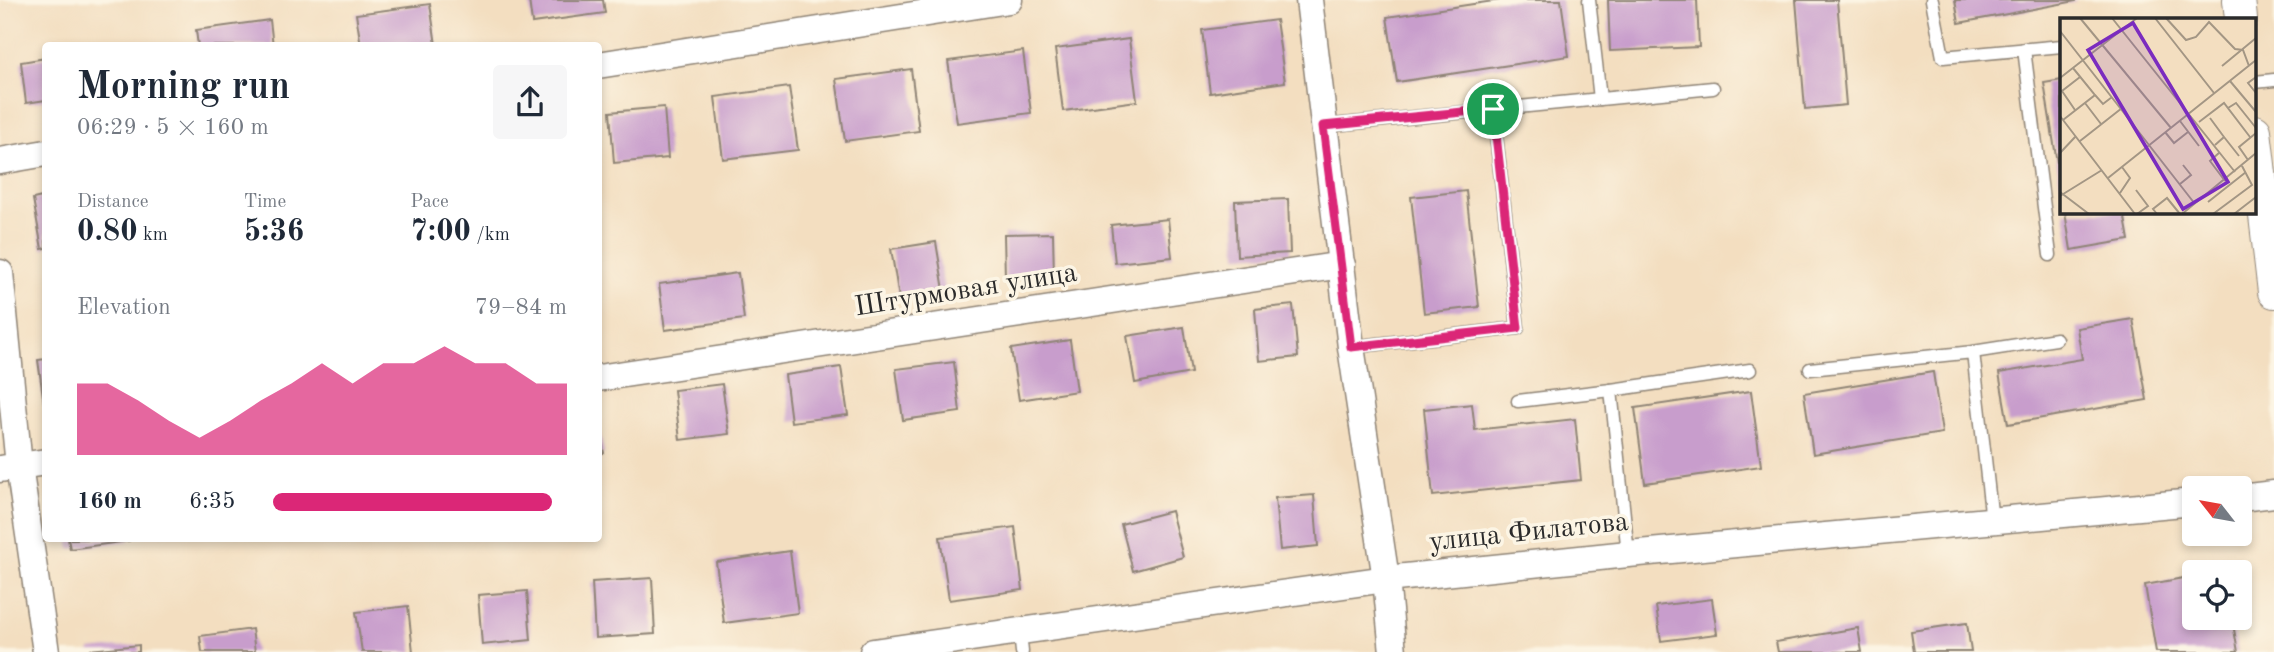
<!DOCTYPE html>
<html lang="en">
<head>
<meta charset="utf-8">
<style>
  :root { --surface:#fff; --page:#f6f6f7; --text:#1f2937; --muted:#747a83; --accent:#db2777 }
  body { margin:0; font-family:"Old Standard TT",serif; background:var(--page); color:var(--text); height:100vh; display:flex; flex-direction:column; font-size:26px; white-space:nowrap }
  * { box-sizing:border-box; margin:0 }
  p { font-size:23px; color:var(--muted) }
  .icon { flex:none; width:38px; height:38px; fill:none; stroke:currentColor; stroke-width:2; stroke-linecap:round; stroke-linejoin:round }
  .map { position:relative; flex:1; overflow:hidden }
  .sheet { position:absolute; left:42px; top:42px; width:560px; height:500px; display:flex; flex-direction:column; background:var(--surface); border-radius:7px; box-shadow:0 4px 10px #0003 }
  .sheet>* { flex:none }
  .needle { width:46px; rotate:301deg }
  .buttons { position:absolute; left:2182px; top:476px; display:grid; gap:14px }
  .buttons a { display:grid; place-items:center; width:70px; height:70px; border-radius:7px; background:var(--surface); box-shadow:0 4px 10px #0003; font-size:35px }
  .pin { position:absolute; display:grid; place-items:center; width:60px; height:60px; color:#fff; margin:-30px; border:4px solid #fff; border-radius:50%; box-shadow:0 2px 7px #0007 }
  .round { display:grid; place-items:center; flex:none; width:74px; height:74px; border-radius:7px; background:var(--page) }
  .head { display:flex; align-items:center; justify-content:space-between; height:119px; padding:0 35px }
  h1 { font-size:38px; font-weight:800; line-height:52px }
  .figures { display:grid; grid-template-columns:repeat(3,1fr); gap:10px; height:119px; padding:7px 35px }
  .figures div { display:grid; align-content:center }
  .figures b { font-size:30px; font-weight:800 }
  .figures small { font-size:19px; font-weight:400 }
  .figures p { font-size:19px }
  .chart { height:196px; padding:14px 35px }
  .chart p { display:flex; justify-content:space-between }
  .chart svg { width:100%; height:126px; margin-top:7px; fill:var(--accent); opacity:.7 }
  ul { padding:0 35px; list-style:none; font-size:23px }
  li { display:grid; grid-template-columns:112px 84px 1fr; align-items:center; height:52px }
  li i { height:18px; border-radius:9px; background:var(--accent) }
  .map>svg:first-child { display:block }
</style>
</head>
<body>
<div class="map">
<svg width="2274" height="652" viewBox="0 0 2274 652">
  <rect width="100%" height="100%" fill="#fcf5e5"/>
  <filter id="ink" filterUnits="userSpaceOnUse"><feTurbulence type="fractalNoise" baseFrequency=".0143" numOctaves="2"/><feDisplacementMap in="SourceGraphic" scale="14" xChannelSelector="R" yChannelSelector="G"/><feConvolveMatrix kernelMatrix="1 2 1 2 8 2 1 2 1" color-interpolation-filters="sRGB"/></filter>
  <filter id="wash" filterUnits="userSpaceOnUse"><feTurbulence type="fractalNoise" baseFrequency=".00686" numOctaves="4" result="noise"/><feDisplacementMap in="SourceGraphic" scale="28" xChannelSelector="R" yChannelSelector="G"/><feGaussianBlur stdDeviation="1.57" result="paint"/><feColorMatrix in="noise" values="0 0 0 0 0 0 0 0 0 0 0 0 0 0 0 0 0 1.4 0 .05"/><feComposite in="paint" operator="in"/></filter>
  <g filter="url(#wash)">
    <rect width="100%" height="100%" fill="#f3dec0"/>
    <g id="blocks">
      <!-- building -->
      <g fill="#c89dcc">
        <path d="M529,0h74l2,13 -73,10z"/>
        <path d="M1500,0h61l8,56 -172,26 -10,-65z"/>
        <path d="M1608,0h89l2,47 -89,4z"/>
        <path d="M1796,0h41l9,105 -41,4z"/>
        <path d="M1955,0h121v1l-117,22z"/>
        <path d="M430,4l6,41 -75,1 -5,-32z"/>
        <path d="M270,20l3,26h-75l-2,-16z"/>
        <path d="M1276,20l9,62 -75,11 -8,-63z"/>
        <path d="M1129,39l8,62 -74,10 -8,-62z"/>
        <path d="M1023,51l8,62 -74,10 -9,-62z"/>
        <path d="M46,58v42l-20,3 -5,-41z"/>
        <path d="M911,69l8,62 -74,10 -9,-62z"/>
        <path d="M2062,80v107h-1l-17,-104z"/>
        <path d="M789,87l9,63 -75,9 -8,-62z"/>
        <path d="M664,107l4,51 -54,5 -4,-51z"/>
        <path d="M1466,191l13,116 -55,6 -13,-116z"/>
        <path d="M46,196v52l-4,1 -9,-50z"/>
        <path d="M1288,199l2,54 -53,3 -2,-55z"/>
        <path d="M2065,212h59l5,28 -58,10z"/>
        <path d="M1168,219l4,38 -57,6 -4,-38z"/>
        <path d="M1053,233l1,44 -49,1 -1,-44z"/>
        <path d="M936,242l8,48 -45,8 -8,-49z"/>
        <path d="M738,273l6,46 -79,11 -6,-46z"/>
        <path d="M1293,305l5,52 -39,4 -4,-52z"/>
        <path d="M2133,319l14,81 -139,24 -9,-51 83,-14 -5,-31z"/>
        <path d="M1184,327l7,46 -56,10 -8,-47z"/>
        <path d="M1070,340l7,51 -58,9 -8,-51z"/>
        <path d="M46,359v45h-2l-6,-44z"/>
        <path d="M954,362l6,50 -57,8 -7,-51z"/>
        <path d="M841,367l7,48 -57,7 -6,-47z"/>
        <path d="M1933,372l9,61 -129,21 -9,-61z"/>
        <path d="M722,384l7,50 -49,6 -6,-50z"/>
        <path d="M1751,391l10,75 -116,17 -10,-75z"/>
        <path d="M1472,404l3,26 100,-11 6,61 -148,16 -9,-87z"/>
        <path d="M598,425l6,28 -6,1z"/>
        <path d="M1314,495l4,51 -38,4 -5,-52z"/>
        <path d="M1171,511l12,46 -50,14 -12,-47z"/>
        <path d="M1015,527l8,63 -74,10 -9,-63z"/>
        <path d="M68,539h61v2l-59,8z"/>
        <path d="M790,551l8,62 -74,10 -8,-61z"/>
        <path d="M2194,576v42h38l6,34h-82l-11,-67z"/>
        <path d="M652,578l3,56 -60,4 -3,-56z"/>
        <path d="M527,591l4,49 -49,5 -4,-50z"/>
        <path d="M1712,599l5,35 -56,7 -5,-35z"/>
        <path d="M408,606l5,46h-51l-6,-40z"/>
        <path d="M1967,623l4,29h-57l-3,-21z"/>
        <path d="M1858,628l4,24h-84l-2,-10z"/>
        <path d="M252,629l3,23h-53l-2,-16z"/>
        <path d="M139,645v7h-49v-2z"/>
      </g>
    </g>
  </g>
  <g filter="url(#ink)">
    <use href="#blocks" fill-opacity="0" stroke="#8f8476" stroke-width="2"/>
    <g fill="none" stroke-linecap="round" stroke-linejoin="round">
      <defs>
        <g id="service">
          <path d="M1589,0l11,99"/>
          <path d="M1932,0l11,57 119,-11"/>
          <path d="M2024,49l26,206"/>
          <path d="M2255,82l19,-2"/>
          <path d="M1323,126l390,-38"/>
          <path d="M1351,347l167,-19 -25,-219"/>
          <path d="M1973,352l83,-13"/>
          <path d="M1810,369l163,-17 19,169"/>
          <path d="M1611,390l139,-20"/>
          <path d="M1518,401l93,-11 17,164"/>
          <path d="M1020,633l2,19"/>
        </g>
        <g id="minor">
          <path d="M1309,0l42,347 35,232 7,73"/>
          <path d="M598,65l411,-65"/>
          <path d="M0,161l46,-8"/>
          <path d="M0,273l19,193 27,186"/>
          <path d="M598,378l744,-113"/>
          <path d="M0,469l46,-7"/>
          <path d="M2240,498l34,-4"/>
          <path d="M873,652l513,-73 242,-25 566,-52"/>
        </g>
        <g id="tertiary">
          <path d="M2239,0l2,19"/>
          <path d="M2255,131l19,161"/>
        </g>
      </defs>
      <!-- service casing -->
      <use href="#service" stroke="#8f8476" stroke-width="15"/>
      <!-- minor casing -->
      <use href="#minor" stroke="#8f8476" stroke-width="29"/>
      <!-- tertiary casing -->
      <use href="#tertiary" stroke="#8f8476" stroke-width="34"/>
      <!-- service -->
      <use href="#service" stroke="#fff" stroke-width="12"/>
      <!-- minor -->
      <use href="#minor" stroke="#fff" stroke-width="26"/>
      <!-- tertiary -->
      <use href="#tertiary" stroke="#fff" stroke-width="32"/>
    </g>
  </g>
  <g fill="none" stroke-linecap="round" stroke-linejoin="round" filter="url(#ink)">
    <defs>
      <path id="route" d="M1493,109l25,219 -167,19 -28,-221z"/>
    </defs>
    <!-- route casing -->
    <use href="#route" stroke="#fff" stroke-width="14"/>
    <!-- route -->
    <use href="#route" stroke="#db2777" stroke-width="9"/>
  </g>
  <g text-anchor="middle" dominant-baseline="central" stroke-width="7" stroke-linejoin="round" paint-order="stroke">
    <!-- street labels -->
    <g font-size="28" fill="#2b2b2b" stroke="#fcf5e5">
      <text transform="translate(966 291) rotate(-9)">Штурмовая улица</text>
      <text transform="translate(1529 533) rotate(-6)">улица Филатова</text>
    </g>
  </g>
  <!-- overview -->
  <g transform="translate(2060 18)">
    <rect width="196" height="196" fill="#f3dec0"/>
    <path fill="none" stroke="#a39684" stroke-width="2" d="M20,0l91,110M52,0l123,154M95,0l59,75M106,0l20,22 10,-3 13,-15 26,27 8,1 6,16M0,13l135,173M162,48l34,-28M196,59l-8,6 8,10M0,60l77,-60M170,63l26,31M35,77l8,9 9,-7M25,85l16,21M168,90l8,-5 20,25M15,92l-13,-19 18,-14M0,98l75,98M150,100l14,19 -9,8M3,102l32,-25 -22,-27M120,103l19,25M139,104l25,-19 26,34M105,114l9,11 14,-11M164,119l15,19M20,123l42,-33M160,134l-10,9 15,20M0,135l16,-17M188,142l-9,-13 17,-14M48,160l148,-118M120,166l11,-9 -8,-10M76,172l12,16 -11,8M0,174l29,22M60,175l10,-15 -8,-11M0,178l42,-26M148,184l38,-30M97,196l-4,-5 14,-11 13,16M122,196l74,-61M153,196l39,-29 -10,-19M174,196l22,-17"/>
    <path fill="#7b2cbf" fill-opacity="0.15" stroke="#7b2cbf" stroke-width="3.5" d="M73,5l95,159 -45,27 -95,-159z"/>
    <rect width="196" height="196" fill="none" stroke="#2b2b2b" stroke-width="3.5"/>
  </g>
</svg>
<div class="buttons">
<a><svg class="needle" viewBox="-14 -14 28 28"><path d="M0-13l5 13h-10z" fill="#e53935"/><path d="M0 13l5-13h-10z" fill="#747a83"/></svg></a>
<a><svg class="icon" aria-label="locate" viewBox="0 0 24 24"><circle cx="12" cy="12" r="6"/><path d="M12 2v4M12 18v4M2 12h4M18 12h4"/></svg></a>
</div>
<div class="pin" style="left:1493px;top:109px;background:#1e9e55"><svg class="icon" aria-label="arrive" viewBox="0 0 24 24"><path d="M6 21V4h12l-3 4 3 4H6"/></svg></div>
<section class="sheet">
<div class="head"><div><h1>Morning run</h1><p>06:29 · 5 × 160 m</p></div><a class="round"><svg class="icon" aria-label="share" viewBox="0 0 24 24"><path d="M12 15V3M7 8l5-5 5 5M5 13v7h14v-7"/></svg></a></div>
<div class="figures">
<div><p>Distance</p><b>0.80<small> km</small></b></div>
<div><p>Time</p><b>5:36</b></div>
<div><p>Pace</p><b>7:00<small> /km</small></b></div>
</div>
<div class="chart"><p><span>Elevation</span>79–84 m</p>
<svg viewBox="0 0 160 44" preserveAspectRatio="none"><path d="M0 44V19L10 19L20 25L30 32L40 38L50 32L60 25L70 19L80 12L90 19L100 12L110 12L120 6L130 12L140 12L150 19L160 19V44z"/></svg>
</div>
<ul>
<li><b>160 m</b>6:35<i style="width:95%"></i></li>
</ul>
</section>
</div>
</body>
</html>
